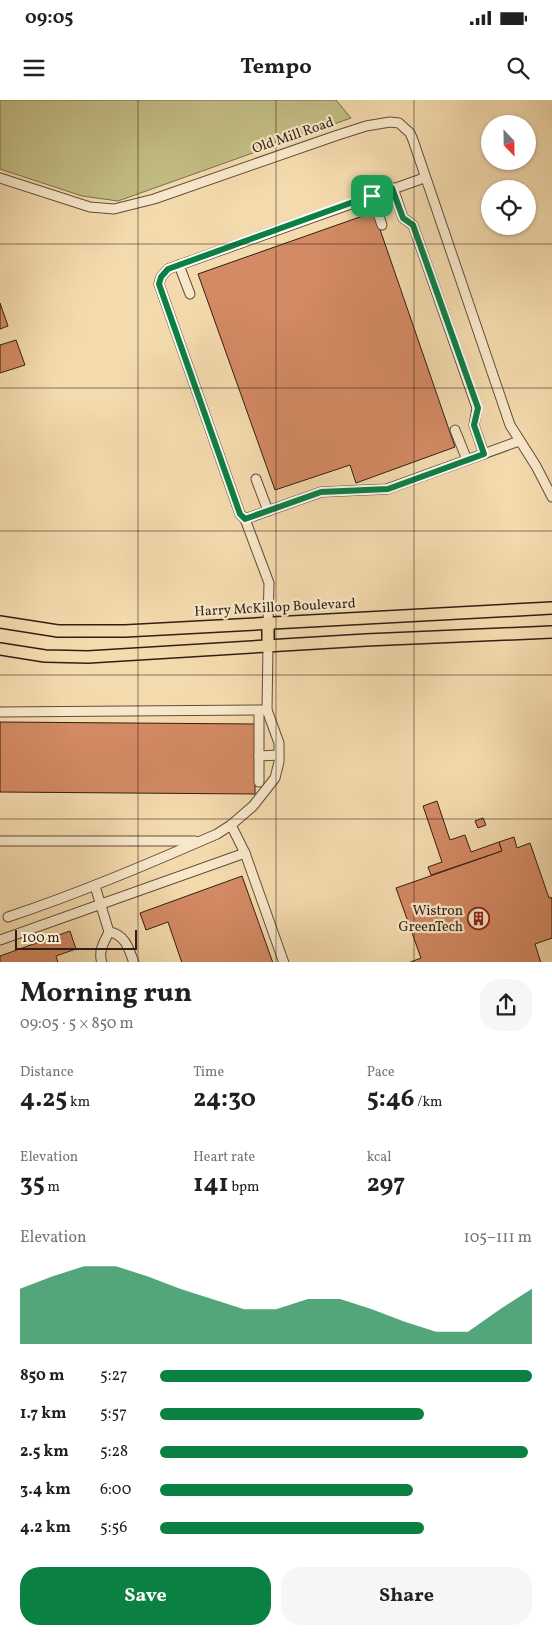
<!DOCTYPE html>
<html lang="en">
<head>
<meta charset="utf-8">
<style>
  :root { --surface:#fff; --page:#f6f6f6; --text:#202124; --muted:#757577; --accent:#0b8043 }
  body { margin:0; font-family:Vollkorn,serif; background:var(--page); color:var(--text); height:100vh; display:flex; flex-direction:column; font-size:19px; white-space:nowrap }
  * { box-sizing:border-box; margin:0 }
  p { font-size:16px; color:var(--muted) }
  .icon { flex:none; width:28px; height:28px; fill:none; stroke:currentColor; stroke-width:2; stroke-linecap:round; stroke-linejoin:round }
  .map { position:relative; height:862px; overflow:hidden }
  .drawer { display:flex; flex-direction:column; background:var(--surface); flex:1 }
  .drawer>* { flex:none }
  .needle { width:32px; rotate:158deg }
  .tools { position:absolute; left:481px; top:15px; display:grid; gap:10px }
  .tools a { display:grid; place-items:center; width:55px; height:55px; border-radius:50%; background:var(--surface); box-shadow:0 1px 4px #0004; font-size:25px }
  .scale { position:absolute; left:15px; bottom:12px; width:122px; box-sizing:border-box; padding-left:5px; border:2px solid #311e15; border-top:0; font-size:14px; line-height:18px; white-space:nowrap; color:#311e15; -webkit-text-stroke:4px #f8e8ca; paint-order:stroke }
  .pin { position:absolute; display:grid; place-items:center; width:42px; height:42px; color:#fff; margin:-21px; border-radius:10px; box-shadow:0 2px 8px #0006 }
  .round { display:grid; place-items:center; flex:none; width:52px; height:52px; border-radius:20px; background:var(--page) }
  .summary { display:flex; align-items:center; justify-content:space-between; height:85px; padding:0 20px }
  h1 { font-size:28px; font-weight:700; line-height:38px }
  .stats { display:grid; grid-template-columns:repeat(3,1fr); gap:8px; height:85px; padding:5px 20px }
  .stats div { display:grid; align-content:center }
  .stats b { font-size:25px; font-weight:700 }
  .stats small { font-size:14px; font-weight:400 }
  .stats p { font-size:14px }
  .chart { height:140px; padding:10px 20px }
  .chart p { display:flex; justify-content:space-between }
  .chart svg { width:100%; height:90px; margin-top:5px; fill:var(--accent); opacity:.7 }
  .action { display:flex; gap:10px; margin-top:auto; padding:10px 20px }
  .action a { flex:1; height:58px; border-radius:20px; background:var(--accent); color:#fff; font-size:20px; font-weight:700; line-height:58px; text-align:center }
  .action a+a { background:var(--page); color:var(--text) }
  ul { padding:0 20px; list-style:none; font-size:16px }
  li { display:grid; grid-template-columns:80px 60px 1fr; align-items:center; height:38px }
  li i { height:12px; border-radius:6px; background:var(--accent) }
  .status { display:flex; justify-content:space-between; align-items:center; height:35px; padding:0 25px; background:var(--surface); direction:ltr }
  .status svg { height:14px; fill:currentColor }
  header { display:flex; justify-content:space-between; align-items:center; height:65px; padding:0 20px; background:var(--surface); font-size:22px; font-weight:700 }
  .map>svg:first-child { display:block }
</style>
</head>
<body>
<div class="status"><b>09:05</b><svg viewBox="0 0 49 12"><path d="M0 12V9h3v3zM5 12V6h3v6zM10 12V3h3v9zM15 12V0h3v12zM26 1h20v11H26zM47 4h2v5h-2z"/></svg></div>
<header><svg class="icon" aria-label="menu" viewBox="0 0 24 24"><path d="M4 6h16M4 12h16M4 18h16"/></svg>Tempo<svg class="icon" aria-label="search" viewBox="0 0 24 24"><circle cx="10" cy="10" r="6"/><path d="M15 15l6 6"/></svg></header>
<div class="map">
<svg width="552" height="863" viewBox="0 0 552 863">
  <rect width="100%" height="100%" fill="#f4dbae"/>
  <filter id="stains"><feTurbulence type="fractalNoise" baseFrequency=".004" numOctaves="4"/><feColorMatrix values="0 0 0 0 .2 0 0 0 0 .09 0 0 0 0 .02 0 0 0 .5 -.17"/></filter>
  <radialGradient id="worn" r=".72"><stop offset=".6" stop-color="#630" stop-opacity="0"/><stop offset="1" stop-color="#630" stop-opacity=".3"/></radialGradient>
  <!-- green -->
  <path fill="#c3be85" stroke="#7a6e4d" d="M0,0h336l15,18 -233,83 -36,-5 -82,-27z"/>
  <!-- building -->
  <g fill="#d48a64" stroke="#311e15">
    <path d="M374,112l81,235 -99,36 -6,-18 -75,25 -77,-216z"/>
    <path d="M0,203l8,23 -8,3z"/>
    <path d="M16,240l9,25 -25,8v-28z"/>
    <path d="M0,622l255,2v70l-255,-2z"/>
    <path d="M437,701l13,39 15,-5 6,17 28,-10 3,9 -71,24 -3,-8 14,-5 -19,-56z"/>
    <path d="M483,718l3,7 -8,3 -3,-7z"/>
    <path d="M514,737l3,11 13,-5 19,55 2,-1 1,3v38l-17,6 6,19h-133l13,-5 -25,-70 106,-37 -3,-9z"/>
    <path d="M242,776l31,87h-91l-14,-41 -22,8 -6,-17z"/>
    <path d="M70,831l6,18 -20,7 2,7h-58v-7z"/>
  </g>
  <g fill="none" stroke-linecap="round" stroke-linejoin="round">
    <defs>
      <g id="minor">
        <path d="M0,78l90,29 24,2 40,-10 181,-63 31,-10 24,-4 9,1 11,10 3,7 97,285 26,41 16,31"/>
        <path d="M424,78l-256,91 -7,8 -2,7 81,230 5,5 76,-27 66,-3 132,-48"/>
        <path d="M393,88l10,30 10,7 64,183 -3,17 10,29"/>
        <path d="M372,96l10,29"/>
        <path d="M179,165l11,29"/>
        <path d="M455,330l12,30"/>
        <path d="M256,379l12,32"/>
        <path d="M245,419l24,64 -1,40"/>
        <path d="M259,611v71"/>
        <path d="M0,612l267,-2"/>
        <path d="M259,656l20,-1"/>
        <path d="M231,725l14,28 39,110"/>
        <path d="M0,741h195"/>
        <path d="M95,786l14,46c-5,10 -11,19 -7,31"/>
        <path d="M8,817c72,-24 140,-53 209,-83l14,-9 22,-19 22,-28 4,-16v-19l-12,-33 1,-64"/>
        <path d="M109,832c16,2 20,17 25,31"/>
        <path d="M0,840l245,-87"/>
      </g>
      <g id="major">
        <path d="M0,522l58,9h67l427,-23"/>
        <path d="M268,523v23"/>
        <path d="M0,549l45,7 43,1 278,-17 186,-8"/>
      </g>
    </defs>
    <!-- minor casing -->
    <use href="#minor" stroke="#624d3b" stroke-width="11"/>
    <!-- major casing -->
    <use href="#major" stroke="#311e15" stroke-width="14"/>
    <!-- minor -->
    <use href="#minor" stroke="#f8e8ca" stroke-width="9"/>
    <!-- major -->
    <use href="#major" stroke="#f4dbae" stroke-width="11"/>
  </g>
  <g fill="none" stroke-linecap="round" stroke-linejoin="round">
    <defs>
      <path id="route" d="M392,88l11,30 10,7 65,183 -4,17 10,29 -96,35 -67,3 -76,27 -5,-5 -81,-230 2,-7 7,-8z"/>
    </defs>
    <!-- route casing -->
    <use href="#route" stroke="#fff" stroke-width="10"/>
    <!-- route -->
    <use href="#route" stroke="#0b8043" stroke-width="6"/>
  </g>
  <!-- grid -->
  <path fill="none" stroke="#311e15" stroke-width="1" stroke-opacity="0.55" d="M138,0v863M276,0v863M414,0v863M0,144h552M0,288h552M0,431h552M0,575h552M0,719h552"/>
  <!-- icons -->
  <defs>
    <symbol id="building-ring" viewBox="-11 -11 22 22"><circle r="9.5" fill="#f8e8ca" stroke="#8f2418" stroke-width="1.5"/><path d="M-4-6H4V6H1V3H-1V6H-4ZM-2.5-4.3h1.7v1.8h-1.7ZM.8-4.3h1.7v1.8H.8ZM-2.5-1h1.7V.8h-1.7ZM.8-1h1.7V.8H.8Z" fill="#8f2418"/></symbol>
  </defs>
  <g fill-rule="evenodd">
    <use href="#building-ring" x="466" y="806" width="25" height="25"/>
  </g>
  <g text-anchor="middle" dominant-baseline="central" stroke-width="4.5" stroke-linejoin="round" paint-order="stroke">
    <!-- street labels -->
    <g font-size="14" fill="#311e15" stroke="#f8e8ca">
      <text transform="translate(293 36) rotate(-19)">Old Mill Road</text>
      <text transform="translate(275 508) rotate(-3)">Harry McKillop Boulevard</text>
    </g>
    <!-- poi labels -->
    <g font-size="14" fill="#311e15" stroke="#f8e8ca" text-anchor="end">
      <text x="463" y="811">Wistron<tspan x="463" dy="16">GreenTech</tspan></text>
    </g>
  </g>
  <rect width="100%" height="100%" filter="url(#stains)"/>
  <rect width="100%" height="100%" fill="url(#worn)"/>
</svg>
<div class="tools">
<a><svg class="needle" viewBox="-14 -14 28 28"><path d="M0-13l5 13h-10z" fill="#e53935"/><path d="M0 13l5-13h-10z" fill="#757577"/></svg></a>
<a><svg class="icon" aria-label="locate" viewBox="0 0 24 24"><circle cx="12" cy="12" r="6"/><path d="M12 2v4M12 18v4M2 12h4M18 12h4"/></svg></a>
</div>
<div class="scale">100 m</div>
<div class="pin" style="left:372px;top:96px;background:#1e9e55"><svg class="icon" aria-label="arrive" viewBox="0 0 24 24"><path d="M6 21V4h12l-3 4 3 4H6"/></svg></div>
</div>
<section class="drawer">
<div class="summary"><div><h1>Morning run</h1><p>09:05 · 5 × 850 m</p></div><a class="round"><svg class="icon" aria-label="share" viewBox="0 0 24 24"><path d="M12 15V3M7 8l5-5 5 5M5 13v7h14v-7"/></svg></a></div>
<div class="stats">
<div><p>Distance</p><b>4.25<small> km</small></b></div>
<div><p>Time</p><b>24:30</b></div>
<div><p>Pace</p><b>5:46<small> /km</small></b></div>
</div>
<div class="stats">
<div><p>Elevation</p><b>35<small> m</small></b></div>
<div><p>Heart rate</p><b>141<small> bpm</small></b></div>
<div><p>kcal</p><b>297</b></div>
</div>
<div class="chart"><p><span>Elevation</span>105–111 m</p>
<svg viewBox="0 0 160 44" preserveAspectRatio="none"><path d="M0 44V17L10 11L20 6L30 6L40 11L50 17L60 22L70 27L80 27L90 22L100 22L110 27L120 33L130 38L140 38L150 27L160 17V44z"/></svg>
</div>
<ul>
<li><b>850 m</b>5:27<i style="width:100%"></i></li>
<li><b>1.7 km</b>5:57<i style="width:71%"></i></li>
<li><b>2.5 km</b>5:28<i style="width:99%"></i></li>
<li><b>3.4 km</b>6:00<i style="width:68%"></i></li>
<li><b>4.2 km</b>5:56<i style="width:71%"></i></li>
</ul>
<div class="action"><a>Save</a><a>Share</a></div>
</section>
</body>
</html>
